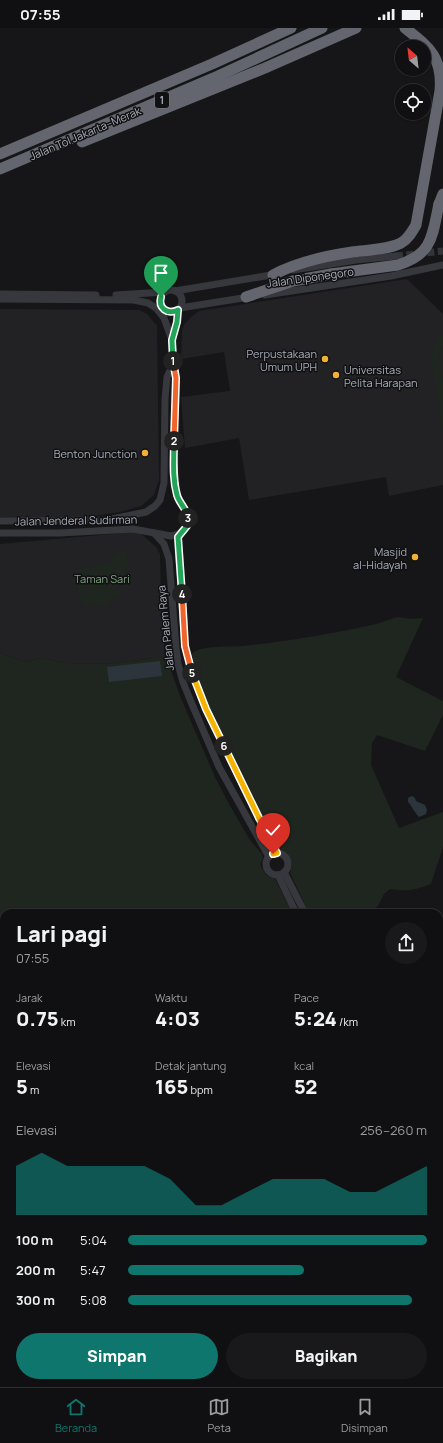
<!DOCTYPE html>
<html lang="id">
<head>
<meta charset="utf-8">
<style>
  :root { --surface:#101012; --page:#19191b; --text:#f1f3f6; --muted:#9c9d9f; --line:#303032; --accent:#0f766e }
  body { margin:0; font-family:Manrope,sans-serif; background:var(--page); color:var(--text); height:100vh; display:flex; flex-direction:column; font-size:15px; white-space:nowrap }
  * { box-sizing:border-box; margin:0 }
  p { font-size:13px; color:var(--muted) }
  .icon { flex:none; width:22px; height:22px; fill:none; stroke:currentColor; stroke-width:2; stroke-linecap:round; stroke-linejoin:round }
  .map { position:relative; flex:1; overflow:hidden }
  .drawer { position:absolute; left:0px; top:881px; width:443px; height:478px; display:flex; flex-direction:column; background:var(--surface); border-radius:12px 12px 0 0; box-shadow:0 1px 3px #0004,0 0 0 1px var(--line) }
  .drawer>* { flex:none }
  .needle { width:26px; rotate:332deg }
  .tools { position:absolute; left:395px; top:12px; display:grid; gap:8px }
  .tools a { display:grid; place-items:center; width:36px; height:36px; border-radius:50%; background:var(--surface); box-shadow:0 1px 3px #0004,0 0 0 1px var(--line); font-size:20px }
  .pin { position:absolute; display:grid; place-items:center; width:34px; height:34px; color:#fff; margin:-41px -17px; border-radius:50% 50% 50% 0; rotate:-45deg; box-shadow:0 0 4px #0007 }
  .pin .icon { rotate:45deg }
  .km { position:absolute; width:20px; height:20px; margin:-10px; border-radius:50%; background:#222; color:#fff; font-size:11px; line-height:20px; text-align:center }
  .round { display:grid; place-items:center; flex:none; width:42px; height:42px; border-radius:21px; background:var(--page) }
  .summary { display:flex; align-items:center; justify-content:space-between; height:68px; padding:0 16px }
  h1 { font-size:22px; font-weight:800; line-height:30px }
  .stats { display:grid; grid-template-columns:repeat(3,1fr); gap:6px; height:68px; padding:4px 16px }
  .stats div { display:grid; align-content:center }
  .stats b { font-size:20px; font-weight:800 }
  .stats small { font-size:11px; font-weight:400 }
  .stats p { font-size:11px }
  .chart { height:112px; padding:8px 16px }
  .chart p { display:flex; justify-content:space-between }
  .chart svg { width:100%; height:72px; margin-top:4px; fill:var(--accent); opacity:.7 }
  .button { display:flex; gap:8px; margin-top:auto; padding:8px 16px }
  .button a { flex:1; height:46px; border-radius:24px; background:var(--accent); color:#fff; font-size:16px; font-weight:800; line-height:46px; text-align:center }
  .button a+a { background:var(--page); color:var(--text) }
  ul { padding:0 16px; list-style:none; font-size:13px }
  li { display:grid; grid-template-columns:64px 48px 1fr; align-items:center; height:30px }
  li i { height:10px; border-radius:5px; background:var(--accent) }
  .status { display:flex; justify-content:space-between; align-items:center; height:28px; padding:0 20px; background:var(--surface); direction:ltr }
  .status svg { height:11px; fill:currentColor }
  .tab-bar { display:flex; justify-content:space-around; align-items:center; height:56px; border-top:1px solid var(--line); background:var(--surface); font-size:11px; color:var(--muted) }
  .tab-bar a { display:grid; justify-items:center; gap:2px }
  .tab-bar .active { color:var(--accent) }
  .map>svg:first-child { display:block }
</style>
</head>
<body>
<div class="status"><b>07:55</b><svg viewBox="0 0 49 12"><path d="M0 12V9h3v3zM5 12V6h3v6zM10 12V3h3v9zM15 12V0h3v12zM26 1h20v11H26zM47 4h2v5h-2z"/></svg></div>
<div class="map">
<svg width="443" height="1359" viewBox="0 0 443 1359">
  <rect width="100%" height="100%" fill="#161618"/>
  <!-- built -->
  <g fill="#222225">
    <path d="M407,251l36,35v171l-54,11 -3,-19 -137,23 -10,-62 -54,10 -4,-51 49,-6 -6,-39 -43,7 1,-28 2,-6 7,-8 8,-6z"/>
    <path d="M0,281l139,1 8,4 10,12 2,154 -5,15 -13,11 -21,6 -33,5h-87z"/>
    <path d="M134,504l6,1 16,14 4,7 1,49 4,55h-10l-48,6 -43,-1 -23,-5 -15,4 -26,-9v-109z"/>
  </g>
  <!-- green -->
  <g fill="#1e261f">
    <path d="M443,306v12l-4,9 4,27v49l-12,-74c2,-10 4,-17 12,-23z"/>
    <path d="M122,522c7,2 6,10 7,16l-3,3 -1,6 -6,2v2h-3l-4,5 4,5 5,2v4l-5,3 -3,-1 -6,8h-4l-5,2 -3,-2v-1c-12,3 -14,-2 -16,-12 -1,-4 -4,-6 -6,-9l2,-12 3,-1 2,-3 9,-2 5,2 7,-1 1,-4 7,1 6,-9z"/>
    <path d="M398,589l12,2 13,-1 -27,59 47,24v14l-18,36 -48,-16 -5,8 -1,22 28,63 44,-16v35l-12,37c-16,6 -25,8 -41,5l-6,5 -6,12 -10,7h-59l-19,-40 2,-9 -5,-11 -7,-2c-21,-40 -42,-79 -61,-120 -11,-24 -24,-50 -27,-77 7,-9 39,-7 50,-8 43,-4 88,-12 130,-21 9,-2 18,-6 26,-8z"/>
    <path d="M0,625l26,9 15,-4 23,5 43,1 48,-6h10l3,4 12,34 35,81 14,27 21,36 12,14 1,4 -3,7 6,10 9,4 17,34h-288v352l-4,2z"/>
    <path d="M108,1355h82l-4,4h-83z"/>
  </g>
  <!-- water -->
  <g fill="#2c353c">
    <path d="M160,633l2,15 -53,6 -2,-15z"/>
    <path d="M412,768l3,2 1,3 9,4 2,5 -1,4 -7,3c-5,-5 -7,-11 -11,-15v-4z"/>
    <path d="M1,906l3,4v20l-4,-1v-22z"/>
    <path d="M4,1006v67l-4,2v-65z"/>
    <path d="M4,1237v26l-4,2v-26z"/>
  </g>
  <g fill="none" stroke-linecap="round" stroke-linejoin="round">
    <!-- minor-tunnel -->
    <path stroke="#333438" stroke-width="7" stroke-dasharray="7 3.5" stroke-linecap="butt" d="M396,228l47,-5"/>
    <!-- minor -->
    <g stroke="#37383d" stroke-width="7">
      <path d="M293,242l63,-10 40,-4"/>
      <circle cx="171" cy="273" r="11"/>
      <path d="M175,263l102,-17"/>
      <path d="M0,266l96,1"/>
      <path d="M116,267l49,-3"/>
      <path d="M265,267l126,-19 52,-11"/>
      <path d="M0,271l134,1 14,3 8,5 8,10 8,22 4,38 -3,78 2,29 3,12 9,18v11l-8,8 -8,2 -38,-7 -73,4h-60"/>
      <path d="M180,280l69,-11"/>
      <path d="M172,312l5,-18 1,-12"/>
      <path d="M0,493l107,-1 39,-8 9,-6 5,-6 4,-17 1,-84 2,-22 6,-13"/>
      <path d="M182,504l-4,5v10l7,99 6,24 15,39 26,55 45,89"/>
      <path d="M154,505l10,11 5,15 7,89 2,16 5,18 8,20 28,65 50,90"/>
      <circle cx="277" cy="836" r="11"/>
      <path d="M284,844l21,41"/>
      <path d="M278,847l18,38"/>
      <path d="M439,1159l4,13"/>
      <path d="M439,1262l4,1"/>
      <path d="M431,1359v-4"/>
      <path d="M439,1359l3,-82"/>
    </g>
    <!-- highway -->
    <g stroke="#63666e" stroke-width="11">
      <path d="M82,114l183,-74 91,-40"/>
      <path d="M0,126l212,-90 79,-36"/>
      <path d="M0,141l218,-93 104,-48"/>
      <path d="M439,176l4,-10"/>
      <path d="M273,247c24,-13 52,-19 79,-23 15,-2 35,-2 49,-9 7,-4 11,-11 15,-18l24,-134c3,-34 -11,-44 -35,-63"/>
      <path d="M246,269l47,-16 38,-7"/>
    </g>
    <!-- highway-bridge -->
    <path stroke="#63666e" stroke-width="11" d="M331,246l67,-9c35,-11 34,-29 41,-61"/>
  </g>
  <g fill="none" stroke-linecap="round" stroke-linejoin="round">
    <defs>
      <path id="split-1" d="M161,269c-3,11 6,18 17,13l-1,12 -5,18 1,21"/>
      <path id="split-2" d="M173,333l3,17 -2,63"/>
      <path id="split-3" d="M174,413c0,18 -2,36 3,54 2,8 10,14 11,23"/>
      <path id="split-4" d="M182,566l-4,-57 9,-11 1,-8"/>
      <path id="split-5" d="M182,566l3,52 7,27"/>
      <path id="split-6" d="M192,645l14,36 18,37"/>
      <path id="split-7" d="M224,718l35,72"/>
      <path id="split-8" d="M259,790l18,35 -4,1"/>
    </defs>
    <!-- split-1 casing -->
    <use href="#split-1" stroke="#fff" stroke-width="8"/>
    <!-- split-2 casing -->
    <use href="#split-2" stroke="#fff" stroke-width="8"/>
    <!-- split-3 casing -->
    <use href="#split-3" stroke="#fff" stroke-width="8"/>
    <!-- split-4 casing -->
    <use href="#split-4" stroke="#fff" stroke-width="8"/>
    <!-- split-5 casing -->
    <use href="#split-5" stroke="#fff" stroke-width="8"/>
    <!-- split-6 casing -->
    <use href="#split-6" stroke="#fff" stroke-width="8"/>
    <!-- split-7 casing -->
    <use href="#split-7" stroke="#fff" stroke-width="8"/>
    <!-- split-8 casing -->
    <use href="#split-8" stroke="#fff" stroke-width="8"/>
    <!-- split-1 -->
    <use href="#split-1" stroke="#22a559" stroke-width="5"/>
    <!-- split-2 -->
    <use href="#split-2" stroke="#f0652b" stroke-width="5"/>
    <!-- split-3 -->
    <use href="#split-3" stroke="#22a559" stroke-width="5"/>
    <!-- split-4 -->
    <use href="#split-4" stroke="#22a559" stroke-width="5"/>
    <!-- split-5 -->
    <use href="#split-5" stroke="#f0652b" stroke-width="5"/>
    <!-- split-6 -->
    <use href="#split-6" stroke="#f5b400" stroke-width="5"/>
    <!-- split-7 -->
    <use href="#split-7" stroke="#f5b400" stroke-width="5"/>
    <!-- split-8 -->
    <use href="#split-8" stroke="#f5b400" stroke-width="5"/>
  </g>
  <!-- markers -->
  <g fill="#f2b134" stroke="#111113" stroke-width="1.5">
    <circle cx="325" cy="331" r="4"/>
    <circle cx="336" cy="347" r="4"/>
    <circle cx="145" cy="425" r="4"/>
    <circle cx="415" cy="529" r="4"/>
  </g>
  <g text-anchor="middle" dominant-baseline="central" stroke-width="3" stroke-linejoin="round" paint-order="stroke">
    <!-- shield labels -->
    <rect fill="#111113" stroke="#7b7e86" stroke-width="1" x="155" y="64" width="14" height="16" rx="3"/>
    <g font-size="10" font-weight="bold" fill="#a8adb8">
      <text x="162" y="72">1</text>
    </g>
    <!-- street labels -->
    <g font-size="11" fill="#a8adb8" stroke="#111113">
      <text transform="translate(85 105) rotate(-23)">Jalan Tol Jakarta–Merak</text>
      <text transform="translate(310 249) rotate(-8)">Jalan Diponegoro</text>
      <text transform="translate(76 492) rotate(-1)">Jalan Jenderal Sudirman</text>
      <text transform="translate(165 600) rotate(-96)">Jalan Palem Raya</text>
    </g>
    <!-- poi labels -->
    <g font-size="11" fill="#a8adb8" stroke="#111113" text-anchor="end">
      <text x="317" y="325">Perpustakaan<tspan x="317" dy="13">Umum UPH</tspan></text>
      <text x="344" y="341" text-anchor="start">Universitas<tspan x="344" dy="13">Pelita Harapan</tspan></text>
      <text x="137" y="425">Benton Junction</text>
      <text x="407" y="523">Masjid<tspan x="407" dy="13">al-Hidayah</tspan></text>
    </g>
    <!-- park labels -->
    <g font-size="11" fill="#7fa381" stroke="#111113">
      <text x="102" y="550">Taman Sari</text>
    </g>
  </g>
</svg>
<div class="tools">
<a><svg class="needle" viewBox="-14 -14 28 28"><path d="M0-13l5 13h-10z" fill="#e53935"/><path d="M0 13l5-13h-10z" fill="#9c9d9f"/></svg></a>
<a><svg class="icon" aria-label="locate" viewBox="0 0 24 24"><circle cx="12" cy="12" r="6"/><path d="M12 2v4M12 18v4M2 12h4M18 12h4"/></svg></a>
</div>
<div class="pin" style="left:161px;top:269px;background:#1e9e55"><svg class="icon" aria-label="arrive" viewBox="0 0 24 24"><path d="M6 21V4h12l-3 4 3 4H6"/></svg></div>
<div class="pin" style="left:273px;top:826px;background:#d93025"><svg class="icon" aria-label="check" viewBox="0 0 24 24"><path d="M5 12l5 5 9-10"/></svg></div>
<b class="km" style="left:173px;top:333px">1</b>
<b class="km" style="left:174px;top:413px">2</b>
<b class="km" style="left:188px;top:490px">3</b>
<b class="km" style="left:182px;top:566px">4</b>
<b class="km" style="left:192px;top:645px">5</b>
<b class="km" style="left:224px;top:718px">6</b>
<section class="drawer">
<div class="summary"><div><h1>Lari pagi</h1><p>07:55</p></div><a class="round"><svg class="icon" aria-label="share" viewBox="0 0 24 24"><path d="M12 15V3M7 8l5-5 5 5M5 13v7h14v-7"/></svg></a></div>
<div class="stats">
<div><p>Jarak</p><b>0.75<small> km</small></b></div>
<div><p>Waktu</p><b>4:03</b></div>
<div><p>Pace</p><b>5:24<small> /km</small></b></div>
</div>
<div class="stats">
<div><p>Elevasi</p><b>5<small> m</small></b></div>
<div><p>Detak jantung</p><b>165<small> bpm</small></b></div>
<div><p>kcal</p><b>52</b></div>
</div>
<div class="chart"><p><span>Elevasi</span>256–260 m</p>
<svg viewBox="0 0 160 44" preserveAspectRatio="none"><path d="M0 44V14L10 6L20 14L30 14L40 14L50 14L60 22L70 38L80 38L90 30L100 22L110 22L120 22L130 30L140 30L150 22L160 14V44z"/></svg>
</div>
<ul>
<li><b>100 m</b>5:04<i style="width:100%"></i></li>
<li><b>200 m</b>5:47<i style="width:59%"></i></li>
<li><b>300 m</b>5:08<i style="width:95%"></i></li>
</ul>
<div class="button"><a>Simpan</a><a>Bagikan</a></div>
</section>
</div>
<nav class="tab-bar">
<a class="active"><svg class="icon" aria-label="home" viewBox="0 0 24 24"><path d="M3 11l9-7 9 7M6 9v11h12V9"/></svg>Beranda</a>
<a><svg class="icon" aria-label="map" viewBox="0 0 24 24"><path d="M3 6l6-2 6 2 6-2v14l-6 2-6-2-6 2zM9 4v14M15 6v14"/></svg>Peta</a>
<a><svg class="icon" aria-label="saved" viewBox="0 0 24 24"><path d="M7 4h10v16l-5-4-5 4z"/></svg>Disimpan</a>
</nav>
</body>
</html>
